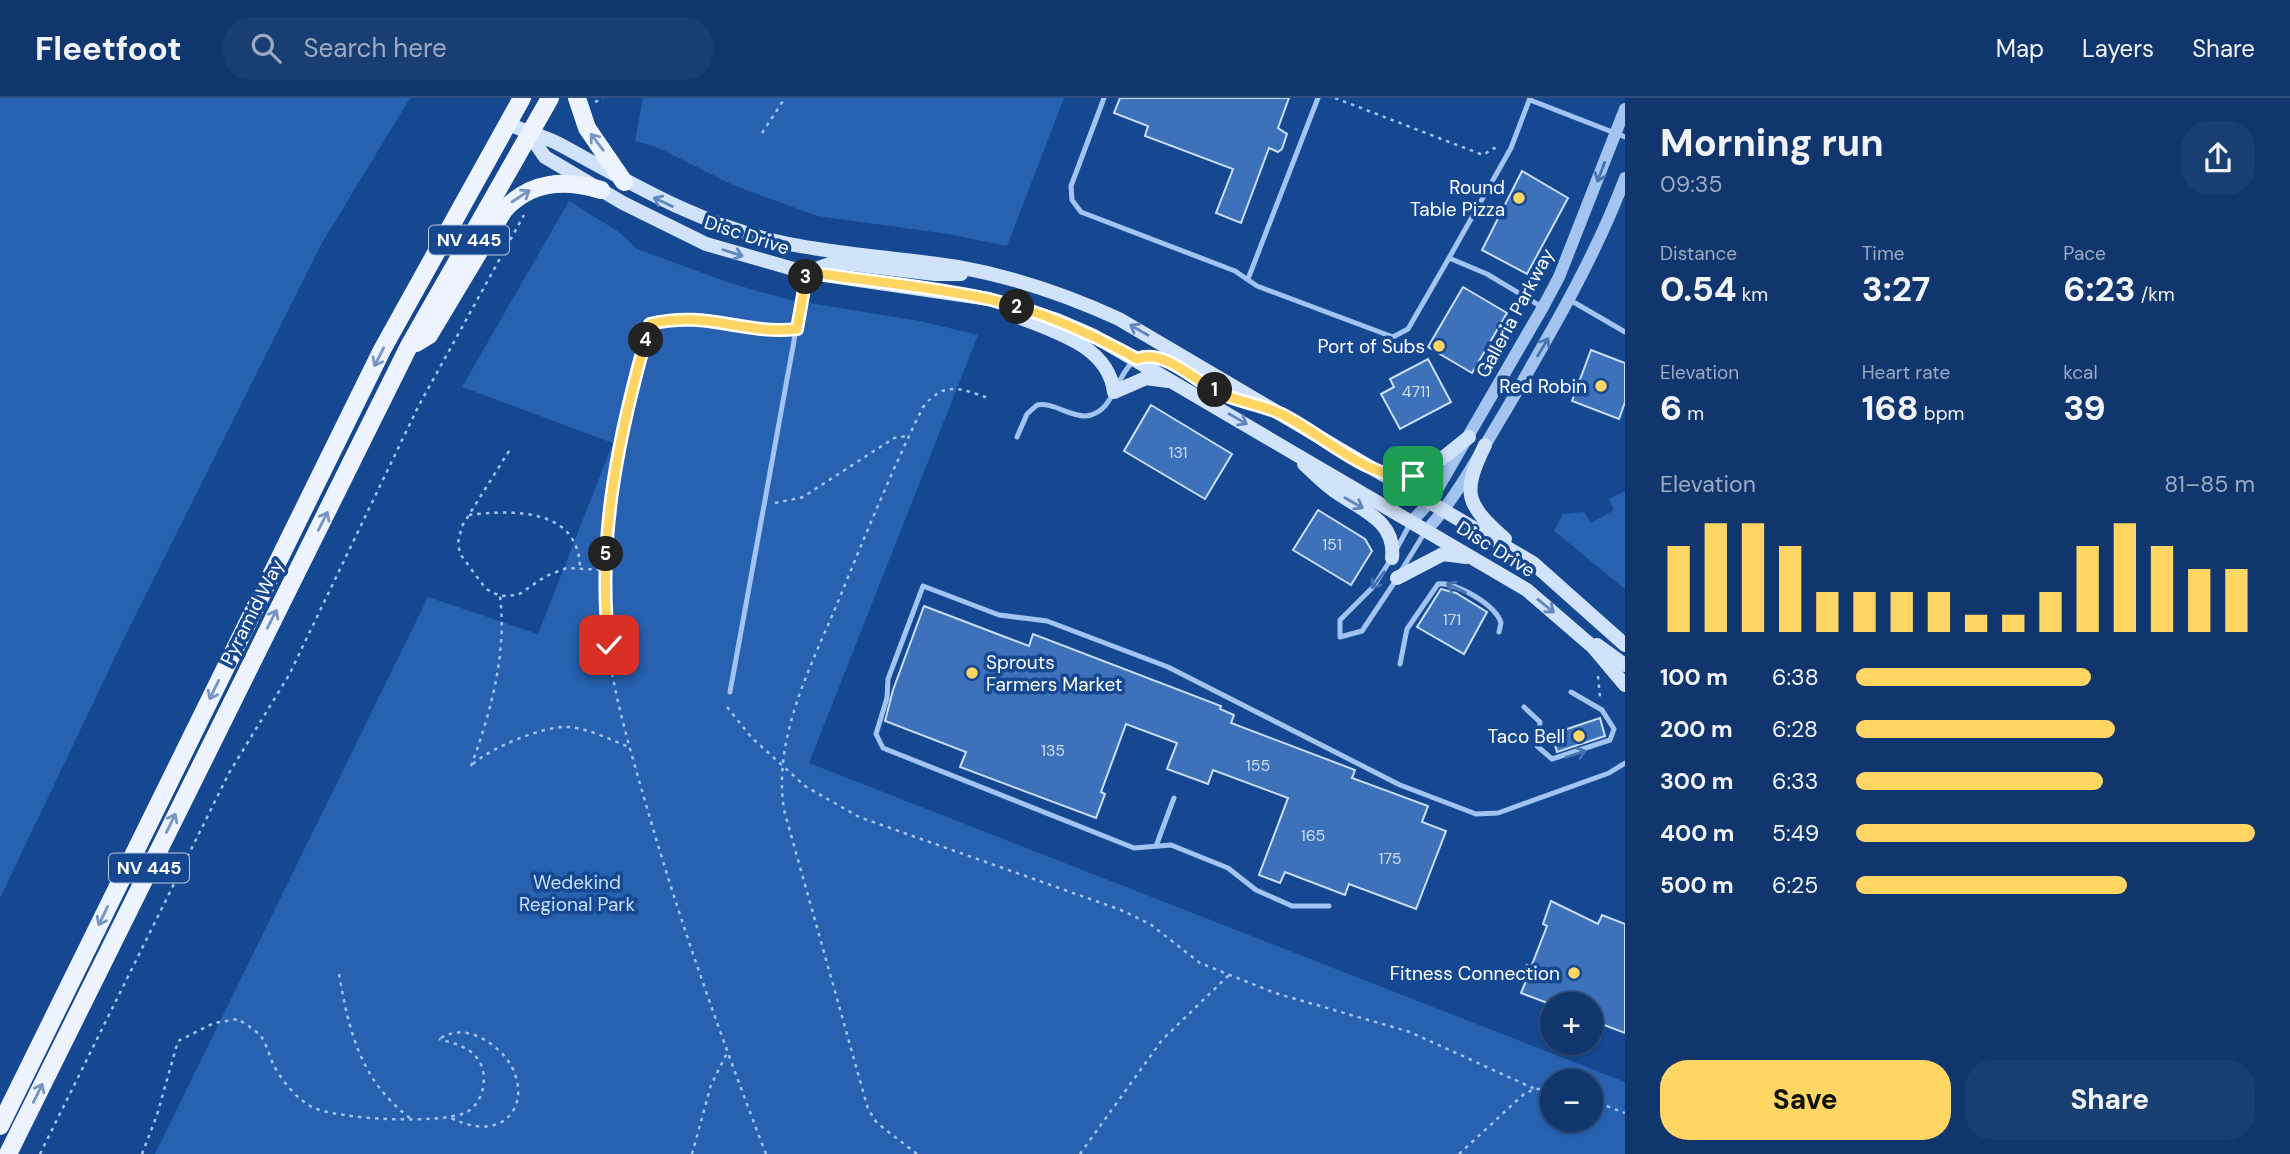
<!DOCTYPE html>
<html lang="en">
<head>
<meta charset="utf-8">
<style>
  :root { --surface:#10366d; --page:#193e72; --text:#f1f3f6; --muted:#9cabc2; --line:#305080; --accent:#ffd663 }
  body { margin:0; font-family:"DM Sans",sans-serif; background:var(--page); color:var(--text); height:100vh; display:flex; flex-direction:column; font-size:26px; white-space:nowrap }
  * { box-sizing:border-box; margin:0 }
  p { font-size:23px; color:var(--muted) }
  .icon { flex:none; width:38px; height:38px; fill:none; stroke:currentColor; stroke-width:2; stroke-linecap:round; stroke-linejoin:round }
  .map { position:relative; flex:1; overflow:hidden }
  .side { display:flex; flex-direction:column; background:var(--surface); width:665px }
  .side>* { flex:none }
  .buttons { position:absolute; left:1540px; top:894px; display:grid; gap:14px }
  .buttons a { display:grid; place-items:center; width:63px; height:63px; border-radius:50%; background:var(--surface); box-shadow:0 2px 5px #0004,0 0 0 2px var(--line); font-size:35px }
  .pin { position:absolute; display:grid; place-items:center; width:60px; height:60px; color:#fff; margin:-30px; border-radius:14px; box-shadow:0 4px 10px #0006 }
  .km { position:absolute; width:35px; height:35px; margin:-18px; border-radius:50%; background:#222; color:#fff; font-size:19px; line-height:35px; text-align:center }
  .round { display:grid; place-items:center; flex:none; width:74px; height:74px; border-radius:28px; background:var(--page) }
  .summary { display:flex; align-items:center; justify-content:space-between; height:119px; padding:0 35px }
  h1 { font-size:38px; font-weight:700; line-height:52px }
  .metrics { display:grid; grid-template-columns:repeat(3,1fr); gap:10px; height:119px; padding:7px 35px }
  .metrics div { display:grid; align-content:center }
  .metrics b { font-size:35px; font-weight:700 }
  .metrics small { font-size:19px; font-weight:400 }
  .metrics p { font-size:19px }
  .chart { height:196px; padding:14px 35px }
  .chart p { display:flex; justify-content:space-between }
  .chart svg { width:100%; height:126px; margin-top:7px; stroke:var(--accent); stroke-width:6 }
  .cta { display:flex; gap:14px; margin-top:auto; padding:14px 35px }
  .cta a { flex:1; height:80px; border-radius:28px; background:var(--accent); color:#111; font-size:28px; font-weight:700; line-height:80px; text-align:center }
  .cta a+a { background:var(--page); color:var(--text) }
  ul { padding:0 35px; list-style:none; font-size:23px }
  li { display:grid; grid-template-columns:112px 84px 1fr; align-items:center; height:52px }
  li i { height:18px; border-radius:9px; background:var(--accent) }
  header { display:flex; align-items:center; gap:42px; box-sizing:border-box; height:98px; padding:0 35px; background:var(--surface); border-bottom:2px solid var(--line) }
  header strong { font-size:33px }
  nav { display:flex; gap:38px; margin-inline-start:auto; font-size:24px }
  .search { width:490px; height:63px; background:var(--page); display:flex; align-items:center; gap:18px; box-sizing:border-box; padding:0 24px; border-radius:28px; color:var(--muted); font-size:26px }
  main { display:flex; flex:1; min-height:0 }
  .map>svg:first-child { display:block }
</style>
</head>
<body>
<header>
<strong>Fleetfoot</strong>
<div class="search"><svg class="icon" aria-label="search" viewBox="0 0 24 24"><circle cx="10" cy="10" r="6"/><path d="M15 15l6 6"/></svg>Search here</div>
<nav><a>Map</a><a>Layers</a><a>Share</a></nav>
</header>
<main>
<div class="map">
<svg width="1625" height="1056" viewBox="0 0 1625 1056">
  <rect width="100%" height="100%" fill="#154891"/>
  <!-- green -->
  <g fill="#2761b0" fill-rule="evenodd">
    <path d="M0,0h410l-88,145 -194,387 -128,268z"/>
    <path d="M643,0h421l-57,148 -59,-12 -131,-18 -84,-31 -76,-38 -22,-6z"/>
    <path d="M569,103l50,31 18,17 93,34 60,17 130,21 58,14 -169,428 816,319v72h-1470l273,-557 110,37 75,-191 -151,-56zM1552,984h39v38h-39z"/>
    <path d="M1625,393v98l-71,-58 9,-17 21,-2 7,11 23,-13 -5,-11z"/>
  </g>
  <!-- building -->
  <g fill="#3d71b9" stroke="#cadffc" stroke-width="2">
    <path d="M1120,0h169l-11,30 9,6 -5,15 -4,3 -9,-4 -28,75 -25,-10 17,-44 -88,-33 3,-10 -34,-13z"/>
    <path d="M1522,73l46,27 -41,76 -45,-24z"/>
    <path d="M1463,189l44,26 -35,60 -44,-26z"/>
    <path d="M1591,252l34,13v39l-6,17 -47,-18z"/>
    <path d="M1428,261l23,43 -51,27 -19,-35 13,-7 -4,-8z"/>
    <path d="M1151,307l81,49 -27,45 -81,-48z"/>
    <path d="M1318,412l47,29 7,12 -21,34 -58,-35z"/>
    <path d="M1441,491l15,4 31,19 -23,42 -47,-27z"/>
    <path d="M924,508l105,40 4,-12 188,72 -1,3 14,6 -3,8 124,47 -3,8 76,28 -6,16 24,9 -30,78 -67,-25 -4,11 -60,-23 -5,11 -21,-8 29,-77 -75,-28 -5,14 -41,-15 10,-26 -51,-19 -25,68 4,2 -9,24 -136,-51 6,-15 -81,-31 8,-31z"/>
    <path d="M1600,620l5,18 -48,16 -5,-18z"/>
    <path d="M1551,803l47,23 4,-9 23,9v109l-34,-13v-16h-41l-29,-11 5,-12 -4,-1 5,-15 4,2 16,-41 -4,-2z"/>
  </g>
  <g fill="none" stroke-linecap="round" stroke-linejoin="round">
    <!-- path -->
    <g stroke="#a3c4f1" stroke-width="2.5" stroke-dasharray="3.5 5" stroke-linecap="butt">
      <path d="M1335,0l148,57 11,-7 3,2"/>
      <path d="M595,4l8,-4"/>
      <path d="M762,35l23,-35"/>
      <path d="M509,353l-47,75 -4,17 2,11 26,35 14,7 18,-1 28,-19 21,-8 37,2"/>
      <path d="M775,405l28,-6 91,-59 13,-2"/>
      <path d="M469,417c42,-5 109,-8 111,52"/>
      <path d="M1598,578l2,21"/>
      <path d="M727,609l25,31 53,48 54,31 262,93 29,14 50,39 75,30 135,39 125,57"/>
      <path d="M473,666c17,-16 70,-38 94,-37 21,1 42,12 62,20"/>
      <path d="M471,668c20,-54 36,-113 29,-170"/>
      <path d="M339,876c10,58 22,107 71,144"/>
      <path d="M441,940c11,-7 24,-7 36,-2 67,30 48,118 -26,82"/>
      <path d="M1591,1002l34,13"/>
      <path d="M40,1056l189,-381 60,-98 129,-268 106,-192"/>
      <path d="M142,1056l15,-39 21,-74 36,-18 24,-4c7,5 16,10 22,16 6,7 9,20 13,29 8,15 23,35 39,43 27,13 126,17 153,6 19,-9 25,-39 12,-55 -9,-12 -25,-15 -38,-19"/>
      <path d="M692,1056l19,-69 16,-32"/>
      <path d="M766,1056c-44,-114 -85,-229 -119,-346 -19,-66 -40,-133 -43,-202 -4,-95 20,-192 46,-282 52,-12 86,6 136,6"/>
      <path d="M917,1056l-40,-31 -9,-14 -84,-299c-12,-78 32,-152 60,-223 25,-61 50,-121 79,-180 21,-26 37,-19 65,-9"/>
      <path d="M1080,1056l82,-114 67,-65"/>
      <path d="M1459,1056l65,-60 11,-5h17"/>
    </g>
    <!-- service -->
    <g stroke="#a3c4f1" stroke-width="5">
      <path d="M1104,0l-33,88 1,14 9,12 154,59 22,15 136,51 15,-8 41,-71 62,-110 19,-50"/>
      <path d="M1530,2l95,37"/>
      <path d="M1449,160l38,16 55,33"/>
      <path d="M1248,181l70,-181"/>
      <path d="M1570,202l55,32"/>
      <path d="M1017,339l10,-23 10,-9c16,-3 31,11 48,11 29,-2 30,-40 49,-55"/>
      <path d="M1396,452l15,-28"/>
      <path d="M1391,461l-17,27 -34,34v17l22,-6 34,-51"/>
      <path d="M1401,473l24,-39"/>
      <path d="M1400,566l7,-35 31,-45c18,-2 58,21 63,39l-2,9"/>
      <path d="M730,594l76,-417"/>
      <path d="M1524,609l16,15 -3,24 15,13 58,-19 4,-11 -12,-19 -31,-18"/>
      <path d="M1156,748l18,-48"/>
      <path d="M1329,808h-37l-36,-16 -28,-22 -57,-23 -37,3 -251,-100 -7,-14 11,-36 1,-19 35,-93 76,29 48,6 121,46 232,118 76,29 22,-1 111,-40 16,-10"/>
    </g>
    <!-- tertiary -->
    <g stroke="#a3c4f1" stroke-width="12">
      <path d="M1412,423l18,-19 113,-195 16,-30 66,-168"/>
      <path d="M1427,432c32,-36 54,-79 79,-120 44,-76 88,-150 119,-232"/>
    </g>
    <!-- secondary -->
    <g stroke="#d1e2fb" stroke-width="14">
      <path d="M508,25c16,9 33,12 49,20 76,41 146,84 232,101 56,11 113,14 169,23 56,10 109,28 161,52l414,244 92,82"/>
      <path d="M529,36l16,23 78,46 83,41 98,28 185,27 68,21 37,16 433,254 66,57 32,38"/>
      <path d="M807,174l28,-10 100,12h26"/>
      <path d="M1016,218c38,16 92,29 98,76l32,-14 22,3"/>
      <path d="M1137,261c27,-10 57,20 79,32 12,6 25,9 37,13"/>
      <path d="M1485,347c-24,49 -19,59 20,94"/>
      <path d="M1304,366c11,10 22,22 35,30 25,17 57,28 53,64"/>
      <path d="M1389,375c32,10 55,-17 80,-36"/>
      <path d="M1397,480l46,-24 23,3"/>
      <path d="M1597,547l28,20"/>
    </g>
    <!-- primary -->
    <g stroke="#edf3ff" stroke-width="18">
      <path d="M577,0l10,30 37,54"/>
      <path d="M416,245l13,-8 75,-125c27,-29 60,-31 97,-20"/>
      <path d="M0,1028l382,-776 140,-252"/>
      <path d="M8,1056l401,-808 141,-248"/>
    </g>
  </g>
  <!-- one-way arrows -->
  <defs><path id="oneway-shaft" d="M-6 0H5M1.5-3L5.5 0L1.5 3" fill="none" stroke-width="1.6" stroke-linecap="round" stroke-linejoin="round" transform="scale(1.75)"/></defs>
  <g stroke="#7695c2">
    <use href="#oneway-shaft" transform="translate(597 44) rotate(-127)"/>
    <use href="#oneway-shaft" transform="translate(521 98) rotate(-33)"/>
    <use href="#oneway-shaft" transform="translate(379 259) rotate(117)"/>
    <use href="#oneway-shaft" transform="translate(323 423) rotate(-63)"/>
    <use href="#oneway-shaft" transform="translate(272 521) rotate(-63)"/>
    <use href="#oneway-shaft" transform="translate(214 592) rotate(116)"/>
    <use href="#oneway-shaft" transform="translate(171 725) rotate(-64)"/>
    <use href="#oneway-shaft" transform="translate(103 818) rotate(116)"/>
    <use href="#oneway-shaft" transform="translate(38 995) rotate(-64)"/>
  </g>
  <g stroke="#4773b3">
    <use href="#oneway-shaft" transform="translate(1601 74) rotate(111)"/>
    <use href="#oneway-shaft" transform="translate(1543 249) rotate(-59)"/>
    <use href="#oneway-shaft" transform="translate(1378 482) rotate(127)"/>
    <use href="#oneway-shaft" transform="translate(1456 490) rotate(-155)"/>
    <use href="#oneway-shaft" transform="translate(1576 656) rotate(-18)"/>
  </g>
  <g stroke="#6086bb">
    <use href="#oneway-shaft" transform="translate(663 104) rotate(-155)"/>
    <use href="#oneway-shaft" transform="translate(733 155) rotate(18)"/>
    <use href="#oneway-shaft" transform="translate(1139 232) rotate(-150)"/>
    <use href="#oneway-shaft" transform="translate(1238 321) rotate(30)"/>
    <use href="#oneway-shaft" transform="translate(1354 405) rotate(30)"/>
    <use href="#oneway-shaft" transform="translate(1546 508) rotate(39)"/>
  </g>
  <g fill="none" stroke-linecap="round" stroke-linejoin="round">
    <defs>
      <path id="route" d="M609,547c-13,-108 11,-217 41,-321 57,-14 93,11 147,5l10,-57c60,9 121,14 181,27 53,12 102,34 149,60 27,-11 58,22 81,33 19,10 42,12 61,21 37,16 92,70 134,63"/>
    </defs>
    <!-- route casing -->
    <use href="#route" stroke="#fff" stroke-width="14"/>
    <!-- route -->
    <use href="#route" stroke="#ffd663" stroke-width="9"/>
  </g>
  <!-- markers -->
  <g fill="#ffd663" stroke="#154891" stroke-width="2.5">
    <circle cx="1519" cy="100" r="7"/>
    <circle cx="1439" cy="248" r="7"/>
    <circle cx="1601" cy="288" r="7"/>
    <circle cx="972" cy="575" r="7"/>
    <circle cx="1579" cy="638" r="7"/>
    <circle cx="1574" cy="875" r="7"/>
  </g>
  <g text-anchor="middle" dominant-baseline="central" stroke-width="7" stroke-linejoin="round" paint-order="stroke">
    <!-- number labels -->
    <g font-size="16" fill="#cedcee">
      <text x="1416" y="293">4711</text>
      <text x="1178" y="354">131</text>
      <text x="1332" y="446">151</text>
      <text x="1452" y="521">171</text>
      <text x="1053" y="652">135</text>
      <text x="1258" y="667">155</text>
      <text x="1313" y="737">165</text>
      <text x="1390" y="760">175</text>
    </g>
    <!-- shield labels -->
    <g fill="#154891" stroke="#b9c8de" stroke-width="2">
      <rect x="429" y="127.5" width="80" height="29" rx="5"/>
      <rect x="109" y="755.5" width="80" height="29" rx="5"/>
    </g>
    <g font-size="18" font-weight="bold" fill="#fff">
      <text x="469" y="142">NV 445</text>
      <text x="149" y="770">NV 445</text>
    </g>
    <!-- poi labels -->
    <g font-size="19" fill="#fff" stroke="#154891" text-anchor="end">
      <text x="1505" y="89">Round<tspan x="1505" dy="22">Table Pizza</tspan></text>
      <text x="1425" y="248">Port of Subs</text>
      <text x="1587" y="288">Red Robin</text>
      <text x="986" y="564" text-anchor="start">Sprouts<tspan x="986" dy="22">Farmers Market</tspan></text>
      <text x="1565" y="638">Taco Bell</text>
      <text x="1560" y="875">Fitness Connection</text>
    </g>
    <!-- street labels -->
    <g font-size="19" fill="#fff" stroke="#154891">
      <text transform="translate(747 137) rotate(18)">Disc Drive</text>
      <text transform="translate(1515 215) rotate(-62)">Galleria Parkway</text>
      <text transform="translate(1496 451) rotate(32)">Disc Drive</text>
      <text transform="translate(252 514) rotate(-63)">Pyramid Way</text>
    </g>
    <!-- park labels -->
    <g font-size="19" fill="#cadffc" stroke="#154891">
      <text x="577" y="784">Wedekind<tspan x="577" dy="22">Regional Park</tspan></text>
    </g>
  </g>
</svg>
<div class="buttons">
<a>+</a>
<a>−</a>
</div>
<div class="pin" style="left:1413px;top:378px;background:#1e9e55"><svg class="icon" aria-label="arrive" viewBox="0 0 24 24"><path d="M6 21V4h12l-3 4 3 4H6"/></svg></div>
<div class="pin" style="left:609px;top:547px;background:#d93025"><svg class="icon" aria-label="check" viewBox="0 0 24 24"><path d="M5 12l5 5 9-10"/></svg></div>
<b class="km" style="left:1215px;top:292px">1</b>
<b class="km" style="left:1017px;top:209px">2</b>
<b class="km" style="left:806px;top:179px">3</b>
<b class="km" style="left:646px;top:242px">4</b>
<b class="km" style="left:606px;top:456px">5</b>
</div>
<section class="side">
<div class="summary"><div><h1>Morning run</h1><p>09:35</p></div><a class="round"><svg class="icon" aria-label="share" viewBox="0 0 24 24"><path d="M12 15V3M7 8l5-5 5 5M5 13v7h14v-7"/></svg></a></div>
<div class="metrics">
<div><p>Distance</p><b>0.54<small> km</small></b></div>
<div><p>Time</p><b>3:27</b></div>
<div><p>Pace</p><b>6:23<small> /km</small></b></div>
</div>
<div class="metrics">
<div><p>Elevation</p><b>6<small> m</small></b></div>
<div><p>Heart rate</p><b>168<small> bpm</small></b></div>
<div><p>kcal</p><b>39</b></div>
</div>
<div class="chart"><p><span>Elevation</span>81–85 m</p>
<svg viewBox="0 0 160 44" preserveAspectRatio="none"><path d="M5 44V14M15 44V6M25 44V6M35 44V14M45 44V30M55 44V30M65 44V30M75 44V30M85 44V38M95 44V38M105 44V30M115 44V14M125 44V6M135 44V14M145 44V22M155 44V22"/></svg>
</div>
<ul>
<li><b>100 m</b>6:38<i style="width:59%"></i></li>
<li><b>200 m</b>6:28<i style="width:65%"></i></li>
<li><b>300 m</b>6:33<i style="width:62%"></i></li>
<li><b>400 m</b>5:49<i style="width:100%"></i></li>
<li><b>500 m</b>6:25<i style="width:68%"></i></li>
</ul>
<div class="cta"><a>Save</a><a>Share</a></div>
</section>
</main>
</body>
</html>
